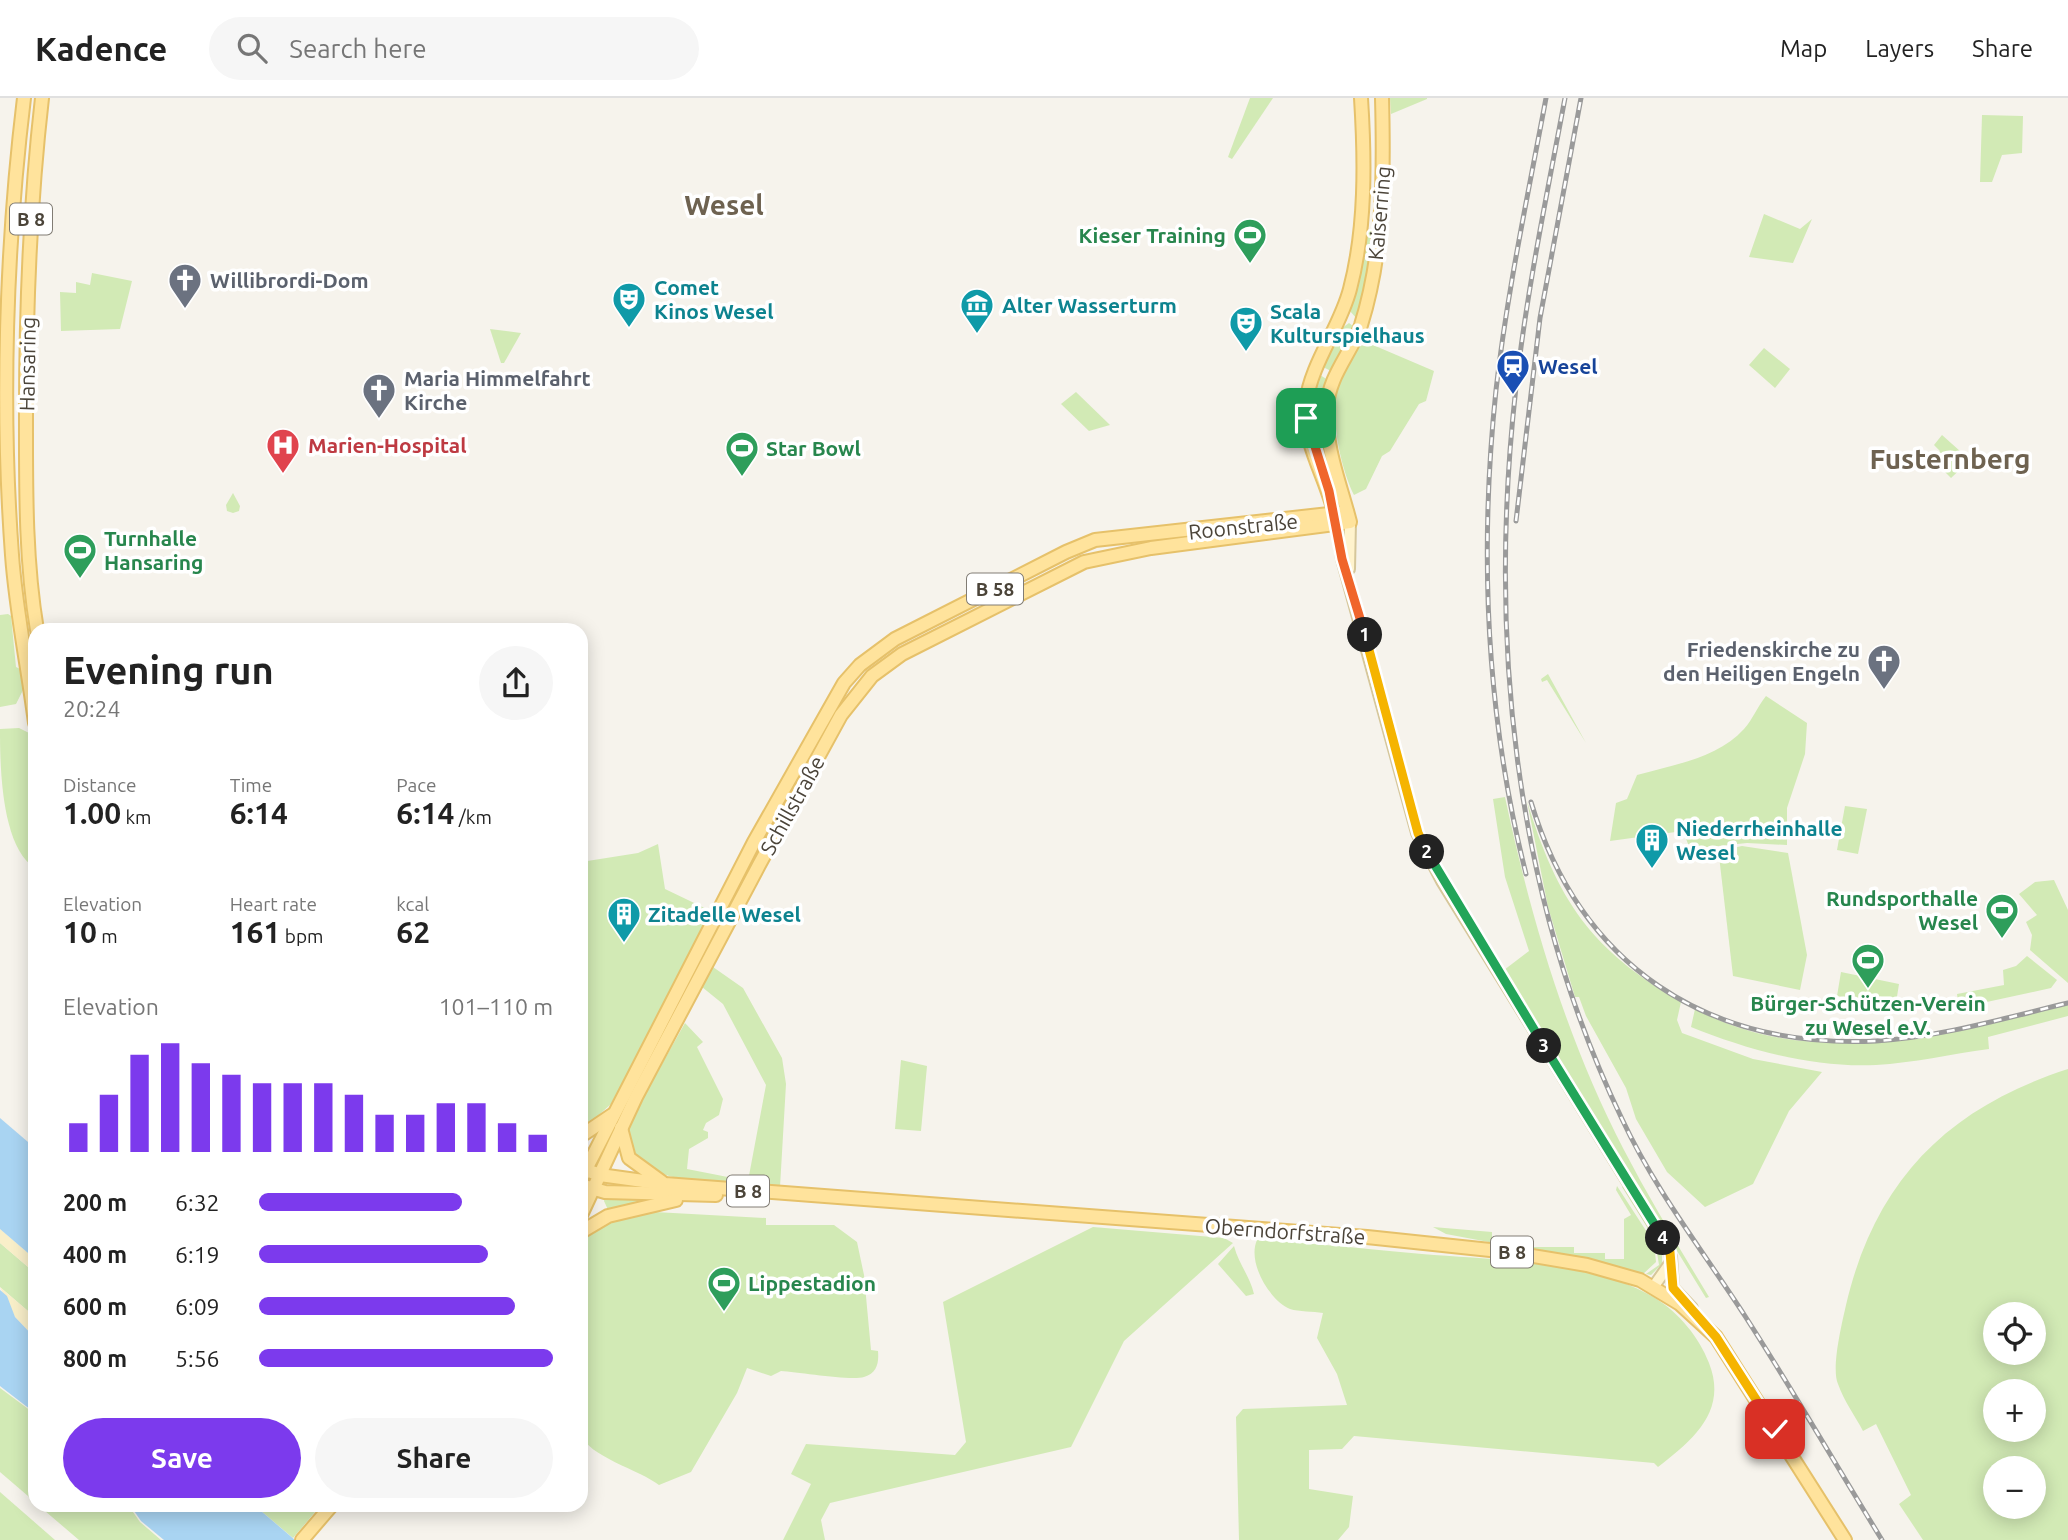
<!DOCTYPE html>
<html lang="en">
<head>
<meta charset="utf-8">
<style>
  :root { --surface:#fff; --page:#f6f6f6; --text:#222; --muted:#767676; --line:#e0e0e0; --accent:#7c3aed }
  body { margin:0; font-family:Ubuntu,sans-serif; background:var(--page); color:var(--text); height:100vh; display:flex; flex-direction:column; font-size:26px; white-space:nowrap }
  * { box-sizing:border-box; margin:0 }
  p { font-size:23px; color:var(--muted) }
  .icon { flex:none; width:38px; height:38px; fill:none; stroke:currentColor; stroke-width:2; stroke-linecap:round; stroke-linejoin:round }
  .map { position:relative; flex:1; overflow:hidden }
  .sheet { position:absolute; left:28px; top:525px; width:560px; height:889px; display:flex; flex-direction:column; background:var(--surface); border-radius:21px; box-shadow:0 4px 18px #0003 }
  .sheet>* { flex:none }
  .controls { position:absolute; left:1983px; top:1204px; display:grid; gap:14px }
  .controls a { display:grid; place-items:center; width:63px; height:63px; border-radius:50%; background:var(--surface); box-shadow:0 4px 18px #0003; font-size:35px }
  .pin { position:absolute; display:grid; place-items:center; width:60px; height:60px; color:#fff; margin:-30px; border-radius:14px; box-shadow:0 4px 10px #0006 }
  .km { position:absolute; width:35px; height:35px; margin:-18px; border-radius:50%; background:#222; color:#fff; font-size:19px; line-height:35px; text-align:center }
  .round { display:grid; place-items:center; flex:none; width:74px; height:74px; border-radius:37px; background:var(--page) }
  .summary { display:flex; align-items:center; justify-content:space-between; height:119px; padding:0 35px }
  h1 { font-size:38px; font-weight:700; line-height:52px }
  .figures { display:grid; grid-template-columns:repeat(3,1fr); gap:10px; height:119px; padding:7px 35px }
  .figures div { display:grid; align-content:center }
  .figures b { font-size:30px; font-weight:700 }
  .figures small { font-size:19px; font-weight:400 }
  .figures p { font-size:19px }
  .chart { height:196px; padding:14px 35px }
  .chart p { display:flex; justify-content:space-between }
  .chart svg { width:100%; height:126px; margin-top:7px; stroke:var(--accent); stroke-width:6 }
  .cta { display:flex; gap:14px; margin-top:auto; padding:14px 35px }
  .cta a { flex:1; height:80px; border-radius:42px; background:var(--accent); color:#fff; font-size:28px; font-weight:700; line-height:80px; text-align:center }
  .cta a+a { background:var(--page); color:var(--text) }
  ul { padding:0 35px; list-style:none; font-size:23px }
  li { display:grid; grid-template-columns:112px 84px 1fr; align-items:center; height:52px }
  li i { height:18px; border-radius:9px; background:var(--accent) }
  header { display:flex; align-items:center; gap:42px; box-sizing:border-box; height:98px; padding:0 35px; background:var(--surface); border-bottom:2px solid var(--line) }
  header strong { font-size:33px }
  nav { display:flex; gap:38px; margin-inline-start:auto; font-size:24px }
  .search { width:490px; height:63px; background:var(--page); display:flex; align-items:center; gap:18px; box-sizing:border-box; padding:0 24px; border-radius:38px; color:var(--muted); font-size:26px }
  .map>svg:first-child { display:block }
</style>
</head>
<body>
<header>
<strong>Kadence</strong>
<div class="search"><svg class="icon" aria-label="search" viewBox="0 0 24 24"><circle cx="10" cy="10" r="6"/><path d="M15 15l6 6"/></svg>Search here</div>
<nav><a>Map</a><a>Layers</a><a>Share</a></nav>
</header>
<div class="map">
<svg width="2068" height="1442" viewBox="0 0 2068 1442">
  <rect width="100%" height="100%" fill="#f6f3ec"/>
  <!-- green -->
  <g fill="#d2eab5" fill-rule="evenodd">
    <path d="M1250,0h23l-41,61 -4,-2z"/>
    <path d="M1390,0h37v1l-36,15z"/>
    <path d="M1982,17l41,1 -1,37 -20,2 -10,27h-12z"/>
    <path d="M1764,116l36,15 12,-10 -19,44 -44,-6z"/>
    <path d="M1366,132l6,1 4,6 -18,83 -9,-10z"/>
    <path d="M92,175l40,8 -12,48 -59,2 -1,-39 16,1v-11l14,3z"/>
    <path d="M1349,225l5,4 -23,44 -8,-4 19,-39z"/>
    <path d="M490,231l31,4 -17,30h-3z"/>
    <path d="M1366,244l68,29 -8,30 -7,3 -29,47 -8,5 -16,33 -12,6c-19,-40 -35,-126 12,-153z"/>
    <path d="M1764,250l26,21 -15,19 -26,-23z"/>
    <path d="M1320,277l8,5 -5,44 -5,3 -5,-3 -1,-26z"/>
    <path d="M1076,294l34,33 -21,6 -28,-27z"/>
    <path d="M1942,337l28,25 -19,18 -17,-17 6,-10 -6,-6z"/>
    <path d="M233,395l7,13 -1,5 -6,2 -6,-2 -1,-6z"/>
    <path d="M8,516l3,2 5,51 4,2 3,21 -7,14 -16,3v-92z"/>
    <path d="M1548,576l38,69 -39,-63 -5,2 -1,-3z"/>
    <path d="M1766,598l41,27 -2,31 -18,54v37l-40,-2 -57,6 -7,-18 -73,10 6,-38 11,-4 10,-24c36,-10 81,-17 107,-46 9,-10 13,-22 22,-33z"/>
    <path d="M19,630l10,5 6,46v89c-34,-21 -35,-102 -35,-139z"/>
    <path d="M1505,699c26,122 61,241 119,353 26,50 56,99 85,147l-3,1 -202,-328 25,-19 -24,-74 -12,-78z"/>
    <path d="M1527,703c30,99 64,149 154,201l-4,18 5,13 71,26 69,13 -33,39 -36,73 -48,23 -38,-35 -31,-53 -10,-31 -40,-72 -7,-19h-4l-27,-90z"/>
    <path d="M1845,708l22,3 -9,45 -21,-4z"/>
    <path d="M658,746l7,45 48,23 -102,192 -30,27v-269l57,-9z"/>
    <path d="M1742,748l46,7 19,102 -7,35 -67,-14 -14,-120 4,-6z"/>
    <path d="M2054,782l14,30v73l-38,-33 2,-15 -6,-13 11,-7 -18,-21 16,-12z"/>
    <path d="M2027,858l30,24 -6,8 -92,20 -2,-14 47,-9 -1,-15 13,-4z"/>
    <path d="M713,869l30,21 39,70 4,26 -6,103c-45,-3 -168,5 -149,-68l54,-96 18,19 -6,5 26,52 -4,16 -13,8 -3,7 5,2v6l-19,11 -2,20 61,12 18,-96 -43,-81 -21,-17z"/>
    <path d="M1841,874l58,12 -3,19 -26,-5 -1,4 -32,-6z"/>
    <path d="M2068,907v11l-80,21 1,12c-38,5 -76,14 -113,16 -63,3 -128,-15 -185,-38l4,-18c119,63 250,24 373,-4z"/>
    <path d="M901,962l26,6 -6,65 -26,-2z"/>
    <path d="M2068,971v471h-145l-24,-36 12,-9 -35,-71 -13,7c-8,-15 -19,-30 -25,-47 -7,-16 4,-61 8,-79 29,-124 101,-197 222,-236zM2034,1216v39h-39v-39zM1995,1293h39v39h-39zM1995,1370h39v39h-39z"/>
    <path d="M1617,1088l37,57 2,19 -14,13 -62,-16 -134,-25 -13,-7 59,5v5l38,4 1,6h43v6h31v6h19v-40l7,-4 -15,-25z"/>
    <path d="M1625,1088l37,60v18l-11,11 -5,-1 13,-9 -4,-25 -33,-53z"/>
    <path d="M605,1098l46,5 -42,11 -5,-11z"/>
    <path d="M655,1114l111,6v7h68l23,17 7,33 7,75 7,1c1,12 -1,22 -14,26 -13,4 -66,-5 -83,-6l-10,5 -24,-8 -10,25 -46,79 -32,13c-19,-15 -72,-29 -78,-51v-193l30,-19z"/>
    <path d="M1093,1129l131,11 9,5 -109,98 -53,106 -241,56 -9,17 4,20h-42l28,-56 -20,-10 15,-30 149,11 11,-13 -23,-140z"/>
    <path d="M1257,1142c55,3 110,9 165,14 72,6 170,6 233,44 24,15 44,39 54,65 19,48 -16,77 -51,104l-4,-4 -300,-27 -12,13 -33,1v39l44,7 -4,31 -11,13h-99l-3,-123 7,-8 104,-4 -10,-31 -20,-36 6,-25c-10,-2 -24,-1 -33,-4 -21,-9 -43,-47 -33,-69z"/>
    <path d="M0,1145l35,30v44l-35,-30z"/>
    <path d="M1234,1148c5,19 16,30 20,48l-8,2 -28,-32z"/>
    <path d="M0,1290l35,26v88l-35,-30z"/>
    <path d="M0,1394l55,48h-55z"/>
    <path d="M38,1407h90l12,17 21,18h-82z"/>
    <path d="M254,1407h67l-28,33z"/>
  </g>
  <!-- sand -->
  <g fill="#f9efc9">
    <path d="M0,1131l35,30v14l-35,-30z"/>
    <path d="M0,1189l35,30v21l-20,-21z"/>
  </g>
  <!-- water -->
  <g fill="#a9d4f2">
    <path d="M0,1020l35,30v111l-35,-30z"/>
    <path d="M0,1192l7,6 8,21 20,21v75l-35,-27z"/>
    <path d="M130,1407h124l41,35h-131l-23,-19z"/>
  </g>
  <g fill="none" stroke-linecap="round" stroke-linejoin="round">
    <defs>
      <g id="secondary">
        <path d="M1337,427l5,34 75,274 25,48 223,361 6,15 2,31 19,20"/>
        <path d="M1349,471l1,-47"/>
        <path d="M1654,1188l17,-24"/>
      </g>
      <g id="primary">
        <path d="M24,0c-18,148 -23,308 -12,457 4,57 16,112 23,168"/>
        <path d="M1336,423c-6,-38 -35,-78 -30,-118 5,-40 34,-75 44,-114 16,-61 15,-129 11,-191"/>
        <path d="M37,532c-12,-71 -11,-146 -11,-218 0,-105 4,-210 16,-314"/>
        <path d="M621,1030l8,30 33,24"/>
        <path d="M581,1038l31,-21"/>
        <path d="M581,1070l19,7 65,9 702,53 142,15 78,13 53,15 40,24 36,33 129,203"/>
        <path d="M581,1081l173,-337 90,-159 16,-18 35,-26 171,-87 29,-12 252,-28"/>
        <path d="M588,1089l17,5 111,3"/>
        <path d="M581,1117l55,-118 123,-232 82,-150 31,-39 30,-22 182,-92 67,-14 199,-26c-9,-36 -26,-77 -23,-115 2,-32 24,-53 34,-82 23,-73 23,-152 21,-227"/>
        <path d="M581,1134l27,-16 68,-16"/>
        <path d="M302,1442l30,-35"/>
      </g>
    </defs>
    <!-- secondary casing -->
    <use href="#secondary" stroke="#d6c79b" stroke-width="14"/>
    <!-- primary casing -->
    <use href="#primary" stroke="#e6c16a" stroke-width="16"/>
    <!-- secondary -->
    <use href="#secondary" stroke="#fff3cd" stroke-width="10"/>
    <!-- primary -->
    <use href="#primary" stroke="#ffe39c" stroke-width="12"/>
    <defs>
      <g id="rail">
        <path d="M1565,0c-18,96 -38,192 -49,289 -28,249 -3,505 106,732 33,71 81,132 123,197 47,73 91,149 137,224"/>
        <path d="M1516,423l24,-203 41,-220"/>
        <path d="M1531,704c49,163 175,247 345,239 65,-4 129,-23 192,-38"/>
        <path d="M1526,776c-40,-158 -47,-322 -30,-484 11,-98 32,-195 50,-292"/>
      </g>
    </defs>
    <!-- rail casing -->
    <use href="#rail" stroke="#9a9a9a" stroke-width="5"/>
    <!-- rail -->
    <use href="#rail" stroke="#fff" stroke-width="2.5" stroke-dasharray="8" stroke-linecap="butt"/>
  </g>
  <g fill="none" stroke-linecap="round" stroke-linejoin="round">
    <defs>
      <path id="split-1" d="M1306,320l23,73 13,68 23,76"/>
      <path id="split-2" d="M1365,537l53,198 9,19"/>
      <path id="split-3" d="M1427,754l117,194"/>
      <path id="split-4" d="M1544,948l119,192"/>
      <path id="split-5" d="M1663,1140l7,14 3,36 43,49 59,92"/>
    </defs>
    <!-- split-1 casing -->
    <use href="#split-1" stroke="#fff" stroke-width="14"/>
    <!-- split-2 casing -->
    <use href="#split-2" stroke="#fff" stroke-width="14"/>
    <!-- split-3 casing -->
    <use href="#split-3" stroke="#fff" stroke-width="14"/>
    <!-- split-4 casing -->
    <use href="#split-4" stroke="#fff" stroke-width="14"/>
    <!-- split-5 casing -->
    <use href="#split-5" stroke="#fff" stroke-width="14"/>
    <!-- split-1 -->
    <use href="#split-1" stroke="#f0652b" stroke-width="9"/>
    <!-- split-2 -->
    <use href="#split-2" stroke="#f5b400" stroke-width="9"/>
    <!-- split-3 -->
    <use href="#split-3" stroke="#22a559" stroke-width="9"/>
    <!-- split-4 -->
    <use href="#split-4" stroke="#22a559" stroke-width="9"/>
    <!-- split-5 -->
    <use href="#split-5" stroke="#f5b400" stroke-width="9"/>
  </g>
  <!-- icons -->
  <defs>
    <symbol id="stadium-pin" viewBox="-11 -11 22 30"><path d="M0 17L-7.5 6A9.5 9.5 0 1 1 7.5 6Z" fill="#2e9e5b" stroke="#fff"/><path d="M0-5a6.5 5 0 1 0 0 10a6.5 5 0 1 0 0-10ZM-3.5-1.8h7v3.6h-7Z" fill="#fff"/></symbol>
    <symbol id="church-pin" viewBox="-11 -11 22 30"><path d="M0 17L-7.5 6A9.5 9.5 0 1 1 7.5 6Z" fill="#6b7280" stroke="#fff"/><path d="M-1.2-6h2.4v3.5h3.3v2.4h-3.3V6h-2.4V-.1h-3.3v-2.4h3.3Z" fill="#fff"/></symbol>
    <symbol id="theatre-pin" viewBox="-11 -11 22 30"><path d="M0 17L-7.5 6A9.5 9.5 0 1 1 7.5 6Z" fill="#0f9aa8" stroke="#fff"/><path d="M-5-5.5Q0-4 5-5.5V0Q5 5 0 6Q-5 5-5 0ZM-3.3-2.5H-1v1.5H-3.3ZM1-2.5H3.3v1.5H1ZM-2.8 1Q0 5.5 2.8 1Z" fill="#fff"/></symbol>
    <symbol id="museum-pin" viewBox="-11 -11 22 30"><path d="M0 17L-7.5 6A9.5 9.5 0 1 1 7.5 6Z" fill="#0f9aa8" stroke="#fff"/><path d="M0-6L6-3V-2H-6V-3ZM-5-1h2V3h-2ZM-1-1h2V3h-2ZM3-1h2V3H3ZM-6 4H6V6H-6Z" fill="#fff"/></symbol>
    <symbol id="station-pin" viewBox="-11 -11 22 30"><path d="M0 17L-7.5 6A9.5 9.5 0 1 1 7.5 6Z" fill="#1a4fb4" stroke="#fff"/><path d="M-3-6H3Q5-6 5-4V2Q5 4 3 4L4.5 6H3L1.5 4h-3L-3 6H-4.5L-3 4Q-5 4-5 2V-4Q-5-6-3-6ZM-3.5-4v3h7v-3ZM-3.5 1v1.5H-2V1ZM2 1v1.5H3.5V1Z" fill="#fff"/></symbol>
    <symbol id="hospital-pin" viewBox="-11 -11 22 30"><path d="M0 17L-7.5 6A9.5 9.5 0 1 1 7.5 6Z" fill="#e0444e" stroke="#fff"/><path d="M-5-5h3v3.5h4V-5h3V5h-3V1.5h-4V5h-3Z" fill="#fff"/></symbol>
    <symbol id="building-pin" viewBox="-11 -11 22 30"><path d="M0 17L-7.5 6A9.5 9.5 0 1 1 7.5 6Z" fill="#0f9aa8" stroke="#fff"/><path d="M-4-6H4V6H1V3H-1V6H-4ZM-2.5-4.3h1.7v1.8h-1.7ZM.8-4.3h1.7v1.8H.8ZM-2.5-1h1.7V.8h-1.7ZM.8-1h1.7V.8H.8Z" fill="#fff"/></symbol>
  </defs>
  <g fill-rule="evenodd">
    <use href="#stadium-pin" x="1231" y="118" width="38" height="52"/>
    <use href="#church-pin" x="166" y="163" width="38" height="52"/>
    <use href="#theatre-pin" x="610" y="182" width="38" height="52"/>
    <use href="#museum-pin" x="958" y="188" width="38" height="52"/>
    <use href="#theatre-pin" x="1227" y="206" width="38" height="52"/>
    <use href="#station-pin" x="1494" y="249" width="38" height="52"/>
    <use href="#church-pin" x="360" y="273" width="38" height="52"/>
    <use href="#hospital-pin" x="264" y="328" width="38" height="52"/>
    <use href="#stadium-pin" x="723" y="331" width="38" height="52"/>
    <use href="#stadium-pin" x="61" y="433" width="38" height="52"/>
    <use href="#church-pin" x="1865" y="544" width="38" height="52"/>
    <use href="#building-pin" x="1633" y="723" width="38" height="52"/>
    <use href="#stadium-pin" x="1983" y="793" width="38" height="52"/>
    <use href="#building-pin" x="605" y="797" width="38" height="52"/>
    <use href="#stadium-pin" x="1849" y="843" width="38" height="52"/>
    <use href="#stadium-pin" x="705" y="1166" width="38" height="52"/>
  </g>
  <g text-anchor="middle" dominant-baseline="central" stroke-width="7" stroke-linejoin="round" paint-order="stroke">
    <!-- shield labels -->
    <g fill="#fff" stroke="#817c74" stroke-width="2">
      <rect x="10" y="105.5" width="42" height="31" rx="5"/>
      <rect x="967" y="475.5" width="56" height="31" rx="5"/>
      <rect x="727" y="1077.5" width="42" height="31" rx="5"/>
      <rect x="1491" y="1138.5" width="42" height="31" rx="5"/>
    </g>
    <g font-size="19" font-weight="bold" fill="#4b4439">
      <text x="31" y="121">B 8</text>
      <text x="995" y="491">B 58</text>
      <text x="748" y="1093">B 8</text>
      <text x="1512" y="1154">B 8</text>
    </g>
    <!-- street labels -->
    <g font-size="21" fill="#4b4439" stroke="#fff">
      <text transform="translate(1379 115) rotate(-85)">Kaiserring</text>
      <text transform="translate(27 266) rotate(-89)">Hansaring</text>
      <text transform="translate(1243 428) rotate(-6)">Roonstraße</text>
      <text transform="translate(792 707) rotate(-61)">Schillstraße</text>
      <text transform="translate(1285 1133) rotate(4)">Oberndorfstraße</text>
    </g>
    <!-- leisure labels -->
    <g font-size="21" font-weight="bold" fill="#27864d" stroke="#fff" text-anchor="start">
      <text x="1226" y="137" text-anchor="end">Kieser Training</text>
      <text x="766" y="350">Star Bowl</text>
      <text x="104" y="440">Turnhalle<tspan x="104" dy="24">Hansaring</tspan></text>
      <text x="1978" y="800" text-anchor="end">Rundsporthalle<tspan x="1978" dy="24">Wesel</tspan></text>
      <text x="1868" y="905" text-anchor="middle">Bürger-Schützen-Verein<tspan x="1868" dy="24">zu Wesel e.V.</tspan></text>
      <text x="748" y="1185">Lippestadion</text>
    </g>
    <!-- worship labels -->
    <g font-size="21" font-weight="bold" fill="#5b616d" stroke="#fff" text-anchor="start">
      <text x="210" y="182">Willibrordi-Dom</text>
      <text x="404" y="280">Maria Himmelfahrt<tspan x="404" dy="24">Kirche</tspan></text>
      <text x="1860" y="551" text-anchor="end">Friedenskirche zu<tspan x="1860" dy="24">den Heiligen Engeln</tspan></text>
    </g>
    <!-- culture labels -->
    <g font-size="21" font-weight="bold" fill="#0d838f" stroke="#fff" text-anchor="start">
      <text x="654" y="189">Comet<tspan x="654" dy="24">Kinos Wesel</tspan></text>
      <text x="1002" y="207">Alter Wasserturm</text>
      <text x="1270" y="213">Scala<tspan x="1270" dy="24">Kulturspielhaus</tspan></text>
      <text x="1676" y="730">Niederrheinhalle<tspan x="1676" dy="24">Wesel</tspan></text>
      <text x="648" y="816">Zitadelle Wesel</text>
    </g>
    <!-- transit labels -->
    <g font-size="21" font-weight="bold" fill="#164399" stroke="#fff" text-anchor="start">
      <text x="1538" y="268">Wesel</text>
    </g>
    <!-- health labels -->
    <g font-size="21" font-weight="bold" fill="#be3a42" stroke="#fff" text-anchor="start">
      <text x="308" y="347">Marien-Hospital</text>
    </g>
    <!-- district labels -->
    <g font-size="28" font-weight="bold" fill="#6e6250" stroke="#fff">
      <text x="724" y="106">Wesel</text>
      <text x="1950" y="360">Fusternberg</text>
    </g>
  </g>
</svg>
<div class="controls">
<a><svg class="icon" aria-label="locate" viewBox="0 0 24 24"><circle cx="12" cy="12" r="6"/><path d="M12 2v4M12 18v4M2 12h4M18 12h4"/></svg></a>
<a>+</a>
<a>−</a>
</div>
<div class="pin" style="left:1306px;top:320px;background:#1e9e55"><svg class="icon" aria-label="arrive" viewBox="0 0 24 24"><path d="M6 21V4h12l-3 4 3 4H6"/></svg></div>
<div class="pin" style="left:1775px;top:1331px;background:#d93025"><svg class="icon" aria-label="check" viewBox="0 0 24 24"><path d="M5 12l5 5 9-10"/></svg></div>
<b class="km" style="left:1365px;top:537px">1</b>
<b class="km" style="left:1427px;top:754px">2</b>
<b class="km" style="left:1544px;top:948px">3</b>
<b class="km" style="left:1663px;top:1140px">4</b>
<section class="sheet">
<div class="summary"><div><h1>Evening run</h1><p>20:24</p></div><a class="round"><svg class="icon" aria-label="share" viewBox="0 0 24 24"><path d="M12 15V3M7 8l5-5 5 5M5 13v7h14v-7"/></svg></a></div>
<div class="figures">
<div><p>Distance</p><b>1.00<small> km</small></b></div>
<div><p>Time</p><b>6:14</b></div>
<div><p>Pace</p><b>6:14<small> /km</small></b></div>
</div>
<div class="figures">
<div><p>Elevation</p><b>10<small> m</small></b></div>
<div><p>Heart rate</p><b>161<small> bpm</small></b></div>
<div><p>kcal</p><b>62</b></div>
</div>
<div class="chart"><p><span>Elevation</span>101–110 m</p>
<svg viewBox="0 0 160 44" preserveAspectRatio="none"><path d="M5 44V34M15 44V24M25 44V10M35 44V6M45 44V13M55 44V17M65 44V20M75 44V20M85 44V20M95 44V24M105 44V31M115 44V31M125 44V27M135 44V27M145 44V34M155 44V38"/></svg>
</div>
<ul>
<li><b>200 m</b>6:32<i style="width:69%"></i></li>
<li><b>400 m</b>6:19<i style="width:78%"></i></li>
<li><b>600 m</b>6:09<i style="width:87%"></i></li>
<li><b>800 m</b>5:56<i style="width:100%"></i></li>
</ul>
<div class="cta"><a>Save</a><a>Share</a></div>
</section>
</div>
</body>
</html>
